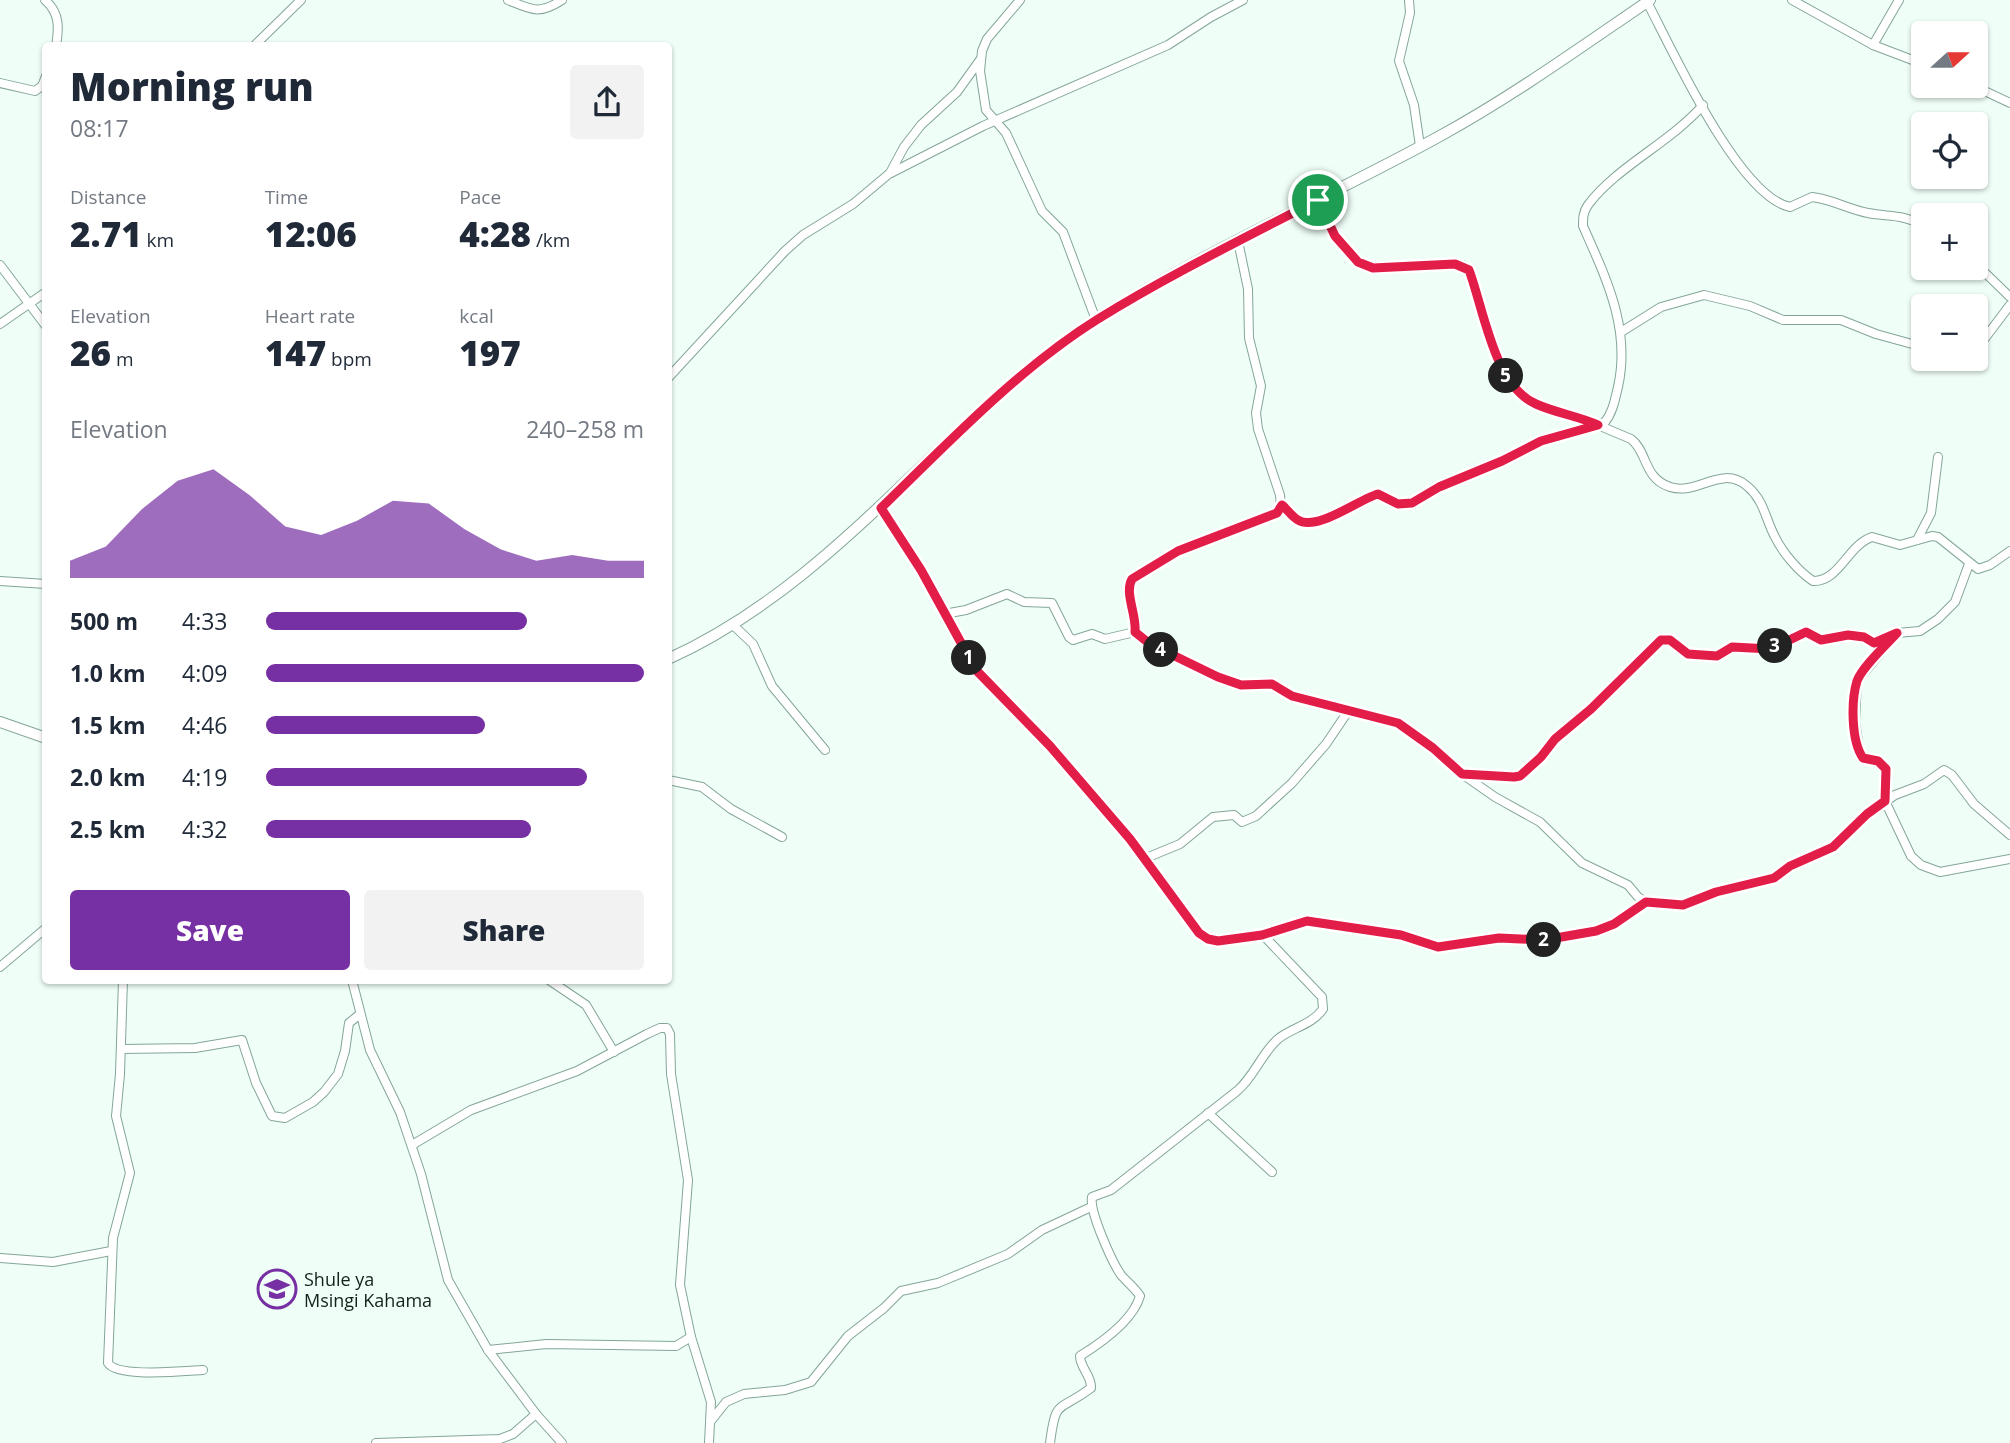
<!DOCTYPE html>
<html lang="en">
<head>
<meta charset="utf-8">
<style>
  :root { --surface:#fff; --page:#f2f2f3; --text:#1f2937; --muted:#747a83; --accent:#7730a3 }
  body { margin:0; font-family:"Open Sans",sans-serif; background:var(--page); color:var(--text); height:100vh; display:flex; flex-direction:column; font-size:26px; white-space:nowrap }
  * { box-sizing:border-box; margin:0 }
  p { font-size:23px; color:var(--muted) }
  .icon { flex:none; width:38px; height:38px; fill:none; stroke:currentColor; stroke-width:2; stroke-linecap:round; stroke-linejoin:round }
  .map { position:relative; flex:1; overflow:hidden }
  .details { position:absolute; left:42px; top:42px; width:630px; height:942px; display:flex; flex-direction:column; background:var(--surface); border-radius:7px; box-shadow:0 2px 5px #0004 }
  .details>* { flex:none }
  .needle { width:46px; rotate:69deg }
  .controls { position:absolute; left:1911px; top:21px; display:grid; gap:14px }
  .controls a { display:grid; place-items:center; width:77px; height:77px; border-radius:7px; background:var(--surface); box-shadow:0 2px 5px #0004; font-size:35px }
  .pin { position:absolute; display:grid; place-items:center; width:60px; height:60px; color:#fff; margin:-30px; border:4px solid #fff; border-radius:50%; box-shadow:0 2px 7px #0007 }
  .km { position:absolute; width:35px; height:35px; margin:-18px; border-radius:50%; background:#222; color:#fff; font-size:19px; line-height:35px; text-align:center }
  .round { display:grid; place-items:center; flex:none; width:74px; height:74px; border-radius:7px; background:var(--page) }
  .headline { display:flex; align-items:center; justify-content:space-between; height:119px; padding:0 28px }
  h1 { font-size:38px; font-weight:800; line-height:52px }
  .metrics { display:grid; grid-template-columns:repeat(3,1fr); gap:10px; height:119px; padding:7px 28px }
  .metrics div { display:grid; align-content:center }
  .metrics b { font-size:35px; font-weight:800 }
  .metrics small { font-size:19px; font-weight:400 }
  .metrics p { font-size:19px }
  .chart { height:196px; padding:14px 28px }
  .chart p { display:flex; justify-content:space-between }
  .chart svg { width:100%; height:126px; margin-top:7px; fill:var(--accent); opacity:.7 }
  .button { display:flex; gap:14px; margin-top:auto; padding:14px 28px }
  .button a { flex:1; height:80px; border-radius:7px; background:var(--accent); color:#fff; font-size:28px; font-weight:800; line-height:80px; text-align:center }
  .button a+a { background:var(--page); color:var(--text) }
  ul { padding:0 28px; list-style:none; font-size:23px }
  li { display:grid; grid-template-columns:112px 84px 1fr; align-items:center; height:52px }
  li i { height:18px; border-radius:9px; background:var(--accent) }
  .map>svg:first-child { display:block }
</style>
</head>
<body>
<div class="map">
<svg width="2010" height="1443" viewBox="0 0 2010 1443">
  <rect width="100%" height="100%" fill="#effef7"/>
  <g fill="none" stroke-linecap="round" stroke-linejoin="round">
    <defs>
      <g id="minor">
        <path d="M45,0c15,13 14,28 11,46"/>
        <path d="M508,0c24,10 31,15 54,0"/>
        <path d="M1020,0l-33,39 -5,12 -2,20 6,39 20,23 36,78 21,21 33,88"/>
        <path d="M1409,0l1,13 -11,48 15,44 6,41"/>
        <path d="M1792,0l81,45 50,19"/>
        <path d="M1647,2c25,47 91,194 143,205l22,-10 6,1c17,3 33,12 50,15 21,4 34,1 55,12"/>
        <path d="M1873,45l26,-45"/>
        <path d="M254,46l47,-46"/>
        <path d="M0,83l35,8 7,-5 4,-10"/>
        <path d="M1974,86l36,17"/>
        <path d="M891,173l92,-47 185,-81 43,-28 32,-17"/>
        <path d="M1318,200l17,36 23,26 15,5 90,-2 6,5 4,12 27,84 19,27 15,10 40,12 57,24c17,13 12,39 39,48 28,9 51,-23 77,-1 17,14 18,32 28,51 8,16 23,34 38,44 26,1 35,-36 59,-44l28,8 32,-9 6,1 40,32 12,-4 20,-14"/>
        <path d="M1976,264l34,33"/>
        <path d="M0,265l46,61"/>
        <path d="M0,324l46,-32"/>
        <path d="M1621,332l40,-25 43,-12 46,11 33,14h58l35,14 47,13"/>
        <path d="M1976,350l34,-45"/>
        <path d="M1953,359l7,3 9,-3"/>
        <path d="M668,378l117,-127 18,-16 50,-31 37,-31 14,-26 17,-22 36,-33 23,-32"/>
        <path d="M1281,505c6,4 11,12 17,15 19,12 61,-20 80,-26l20,10 14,-1 27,-16 63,-26 39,-20 64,-19c8,-10 10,-23 13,-35 13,-59 -12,-109 -35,-161 0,-8 0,-14 5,-21 27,-37 83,-63 115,-100"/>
        <path d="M882,508l39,62 55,100 74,76 80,93 69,94 9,6 10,2 45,-6 39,-14h11l88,14 31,12 67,-9 45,2 63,-12 39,-26 37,3 33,-13 58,-14 16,-12 43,-19 34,-33 28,-19 29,-11 20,-14 8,5 22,29 36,31"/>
        <path d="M1917,540l14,-27 7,-56"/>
        <path d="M0,581l46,3"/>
        <path d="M944,614l22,-4 41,-16 17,8 28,1 17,34 4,3 19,-6 13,5 30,-7 15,12 68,33 23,8 31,-1 20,12 112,30 58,48 33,23 45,25 42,41 46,22 10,12 8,5"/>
        <path d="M732,624l21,20 19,42 53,64"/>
        <path d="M1135,632c2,-17 -11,-38 -3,-53l46,-28 90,-34 13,-9 -1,-13 -22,-66 -2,-16 5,-27 -12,-48 -1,-49 -10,-48"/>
        <path d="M1893,638l-36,43 -2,41 5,32 3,4 15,3 8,8 -1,32 26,55 10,9 19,7 70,-13"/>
        <path d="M1462,774l57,2 22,-19 14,-18 36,-30 70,-68 9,-1 18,14 29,2 15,-9 39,2 35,-17 15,8 27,-5 29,7 20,-9 23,-2 18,-12 17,-17 14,-38"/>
        <path d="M668,780l34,7 29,22 51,28"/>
        <path d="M1146,858l34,-14 33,-27 21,-2 8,7 14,-6 36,-33 34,-39 23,-34"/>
        <path d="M0,967l46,-39"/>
        <path d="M123,980l-3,94 -4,42 14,57 -17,65 -5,125c9,15 77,8 95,7"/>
        <path d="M352,980l18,70 30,62 21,62 27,106 40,70 48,64 26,29"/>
        <path d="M549,980l37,25 28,47"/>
        <path d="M121,1049l74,-1 47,-8 14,43 16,33 13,2 28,-16 11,-10 14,-18 7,-23 4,-28 10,-8"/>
        <path d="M1208,1113l64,59"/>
        <path d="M412,1145l59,-35 106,-39 70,-37 13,-6h7l3,6 1,40 17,106 -8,105 11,52 20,65 -2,41"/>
        <path d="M0,1258l53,4 58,-11"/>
        <path d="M488,1350l58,-6 130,2 15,-9"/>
        <path d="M710,1422l16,-20 18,-8 41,-4 26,-8 37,-46 36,-28 17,-17 37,-8 70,-29 34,-24 49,-23"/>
        <path d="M376,1443l124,-4 13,-5 23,-20"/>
        <path d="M1050,1443c6,-46 8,-30 41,-55 1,-12 -11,-20 -11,-32 21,-13 53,-35 60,-60 -5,-8 -13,-14 -19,-21 -9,-13 -32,-64 -29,-78l19,-7 126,-99c17,-14 24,-37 41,-52 13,-11 34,-14 45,-30l-1,-12 -59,-62"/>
      </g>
      <g id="secondary">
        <path d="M668,659c173,-78 275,-241 430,-340 108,-69 229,-121 342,-183 73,-40 141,-89 210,-136"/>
        <path d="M0,722l46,16"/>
      </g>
    </defs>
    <!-- minor casing -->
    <use href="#minor" stroke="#83a697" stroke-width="10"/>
    <!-- secondary casing -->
    <use href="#secondary" stroke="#83a697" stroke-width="12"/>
    <!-- minor -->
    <use href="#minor" stroke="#fff" stroke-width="8"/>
    <!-- secondary -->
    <use href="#secondary" stroke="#fff" stroke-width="10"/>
  </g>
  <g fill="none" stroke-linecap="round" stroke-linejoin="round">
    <defs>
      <path id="route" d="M1318,200l17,36 23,26 15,6 82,-4 14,6c15,40 25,116 67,134 20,9 42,12 62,21l-57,16 -39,20 -63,26 -27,16 -14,1 -20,-10c-19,5 -61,38 -80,26 -6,-3 -11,-11 -16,-15l-5,8 -99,38 -46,28c-8,14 5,36 3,53l15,12 68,33 23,8 31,-1 20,12 106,27 35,25 29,26 52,3 6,-1 21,-19 14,-18 36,-30 70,-69h9l18,14 29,2 15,-9 39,2 35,-17 15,8 27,-5 16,2 10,6 23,-10c-10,11 -35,34 -40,48 -6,20 -6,60 6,77l15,3 8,8 -1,32 -18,13 -34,33 -43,19 -16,12 -58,14 -33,13 -37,-3 -32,22 -18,7 -52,9 -45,-2 -61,9 -37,-12 -94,-14 -45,14 -44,6 -10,-2 -9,-6 -69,-94 -80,-93 -74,-76 -55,-100 -40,-62c68,-66 137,-139 217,-189 71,-44 147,-81 220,-119z"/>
    </defs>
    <!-- route casing -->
    <use href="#route" stroke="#fff" stroke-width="14"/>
    <!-- route -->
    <use href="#route" stroke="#e11d48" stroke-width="9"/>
  </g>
  <!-- icons -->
  <defs>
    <symbol id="school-ring" viewBox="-11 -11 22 22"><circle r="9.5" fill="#effef7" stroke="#7730a3" stroke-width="1.5"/><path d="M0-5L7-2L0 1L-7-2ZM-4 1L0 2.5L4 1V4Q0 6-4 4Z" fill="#7730a3"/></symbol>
  </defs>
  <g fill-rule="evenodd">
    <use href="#school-ring" x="255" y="1267" width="44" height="44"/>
  </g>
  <g text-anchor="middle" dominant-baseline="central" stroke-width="7" stroke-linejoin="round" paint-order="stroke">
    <!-- poi labels -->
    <g font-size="18" fill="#14221d" stroke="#effef7" text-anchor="start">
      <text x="304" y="1279">Shule ya<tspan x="304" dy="21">Msingi Kahama</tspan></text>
    </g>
  </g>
</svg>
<div class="controls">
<a><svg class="needle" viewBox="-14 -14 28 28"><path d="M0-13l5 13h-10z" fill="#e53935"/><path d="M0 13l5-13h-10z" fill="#747a83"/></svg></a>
<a><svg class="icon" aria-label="locate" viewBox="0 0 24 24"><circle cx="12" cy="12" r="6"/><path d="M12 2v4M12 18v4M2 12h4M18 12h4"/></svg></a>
<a>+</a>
<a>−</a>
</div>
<div class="pin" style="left:1318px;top:200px;background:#1e9e55"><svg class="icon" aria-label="arrive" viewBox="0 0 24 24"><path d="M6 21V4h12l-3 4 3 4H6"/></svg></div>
<b class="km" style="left:969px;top:658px">1</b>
<b class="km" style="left:1544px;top:940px">2</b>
<b class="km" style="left:1775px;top:646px">3</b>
<b class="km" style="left:1161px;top:650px">4</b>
<b class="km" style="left:1506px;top:376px">5</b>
<section class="details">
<div class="headline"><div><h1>Morning run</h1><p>08:17</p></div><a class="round"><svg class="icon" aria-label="share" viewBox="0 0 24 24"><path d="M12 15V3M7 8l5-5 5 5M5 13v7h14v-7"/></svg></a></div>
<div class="metrics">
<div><p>Distance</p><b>2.71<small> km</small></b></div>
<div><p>Time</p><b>12:06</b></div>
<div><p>Pace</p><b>4:28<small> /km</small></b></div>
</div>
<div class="metrics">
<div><p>Elevation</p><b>26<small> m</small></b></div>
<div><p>Heart rate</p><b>147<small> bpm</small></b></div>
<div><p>kcal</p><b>197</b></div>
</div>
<div class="chart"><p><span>Elevation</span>240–258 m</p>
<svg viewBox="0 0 160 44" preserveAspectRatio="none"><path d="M0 44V38L10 33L20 20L30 10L40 6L50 15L60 26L70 29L80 24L90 17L100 18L110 27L120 34L130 38L140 36L150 38L160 38V44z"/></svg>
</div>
<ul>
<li><b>500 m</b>4:33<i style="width:69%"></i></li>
<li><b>1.0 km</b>4:09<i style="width:100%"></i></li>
<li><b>1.5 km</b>4:46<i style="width:58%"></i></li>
<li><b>2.0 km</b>4:19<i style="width:85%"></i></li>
<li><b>2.5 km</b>4:32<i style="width:70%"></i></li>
</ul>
<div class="button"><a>Save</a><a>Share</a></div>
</section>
</div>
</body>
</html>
